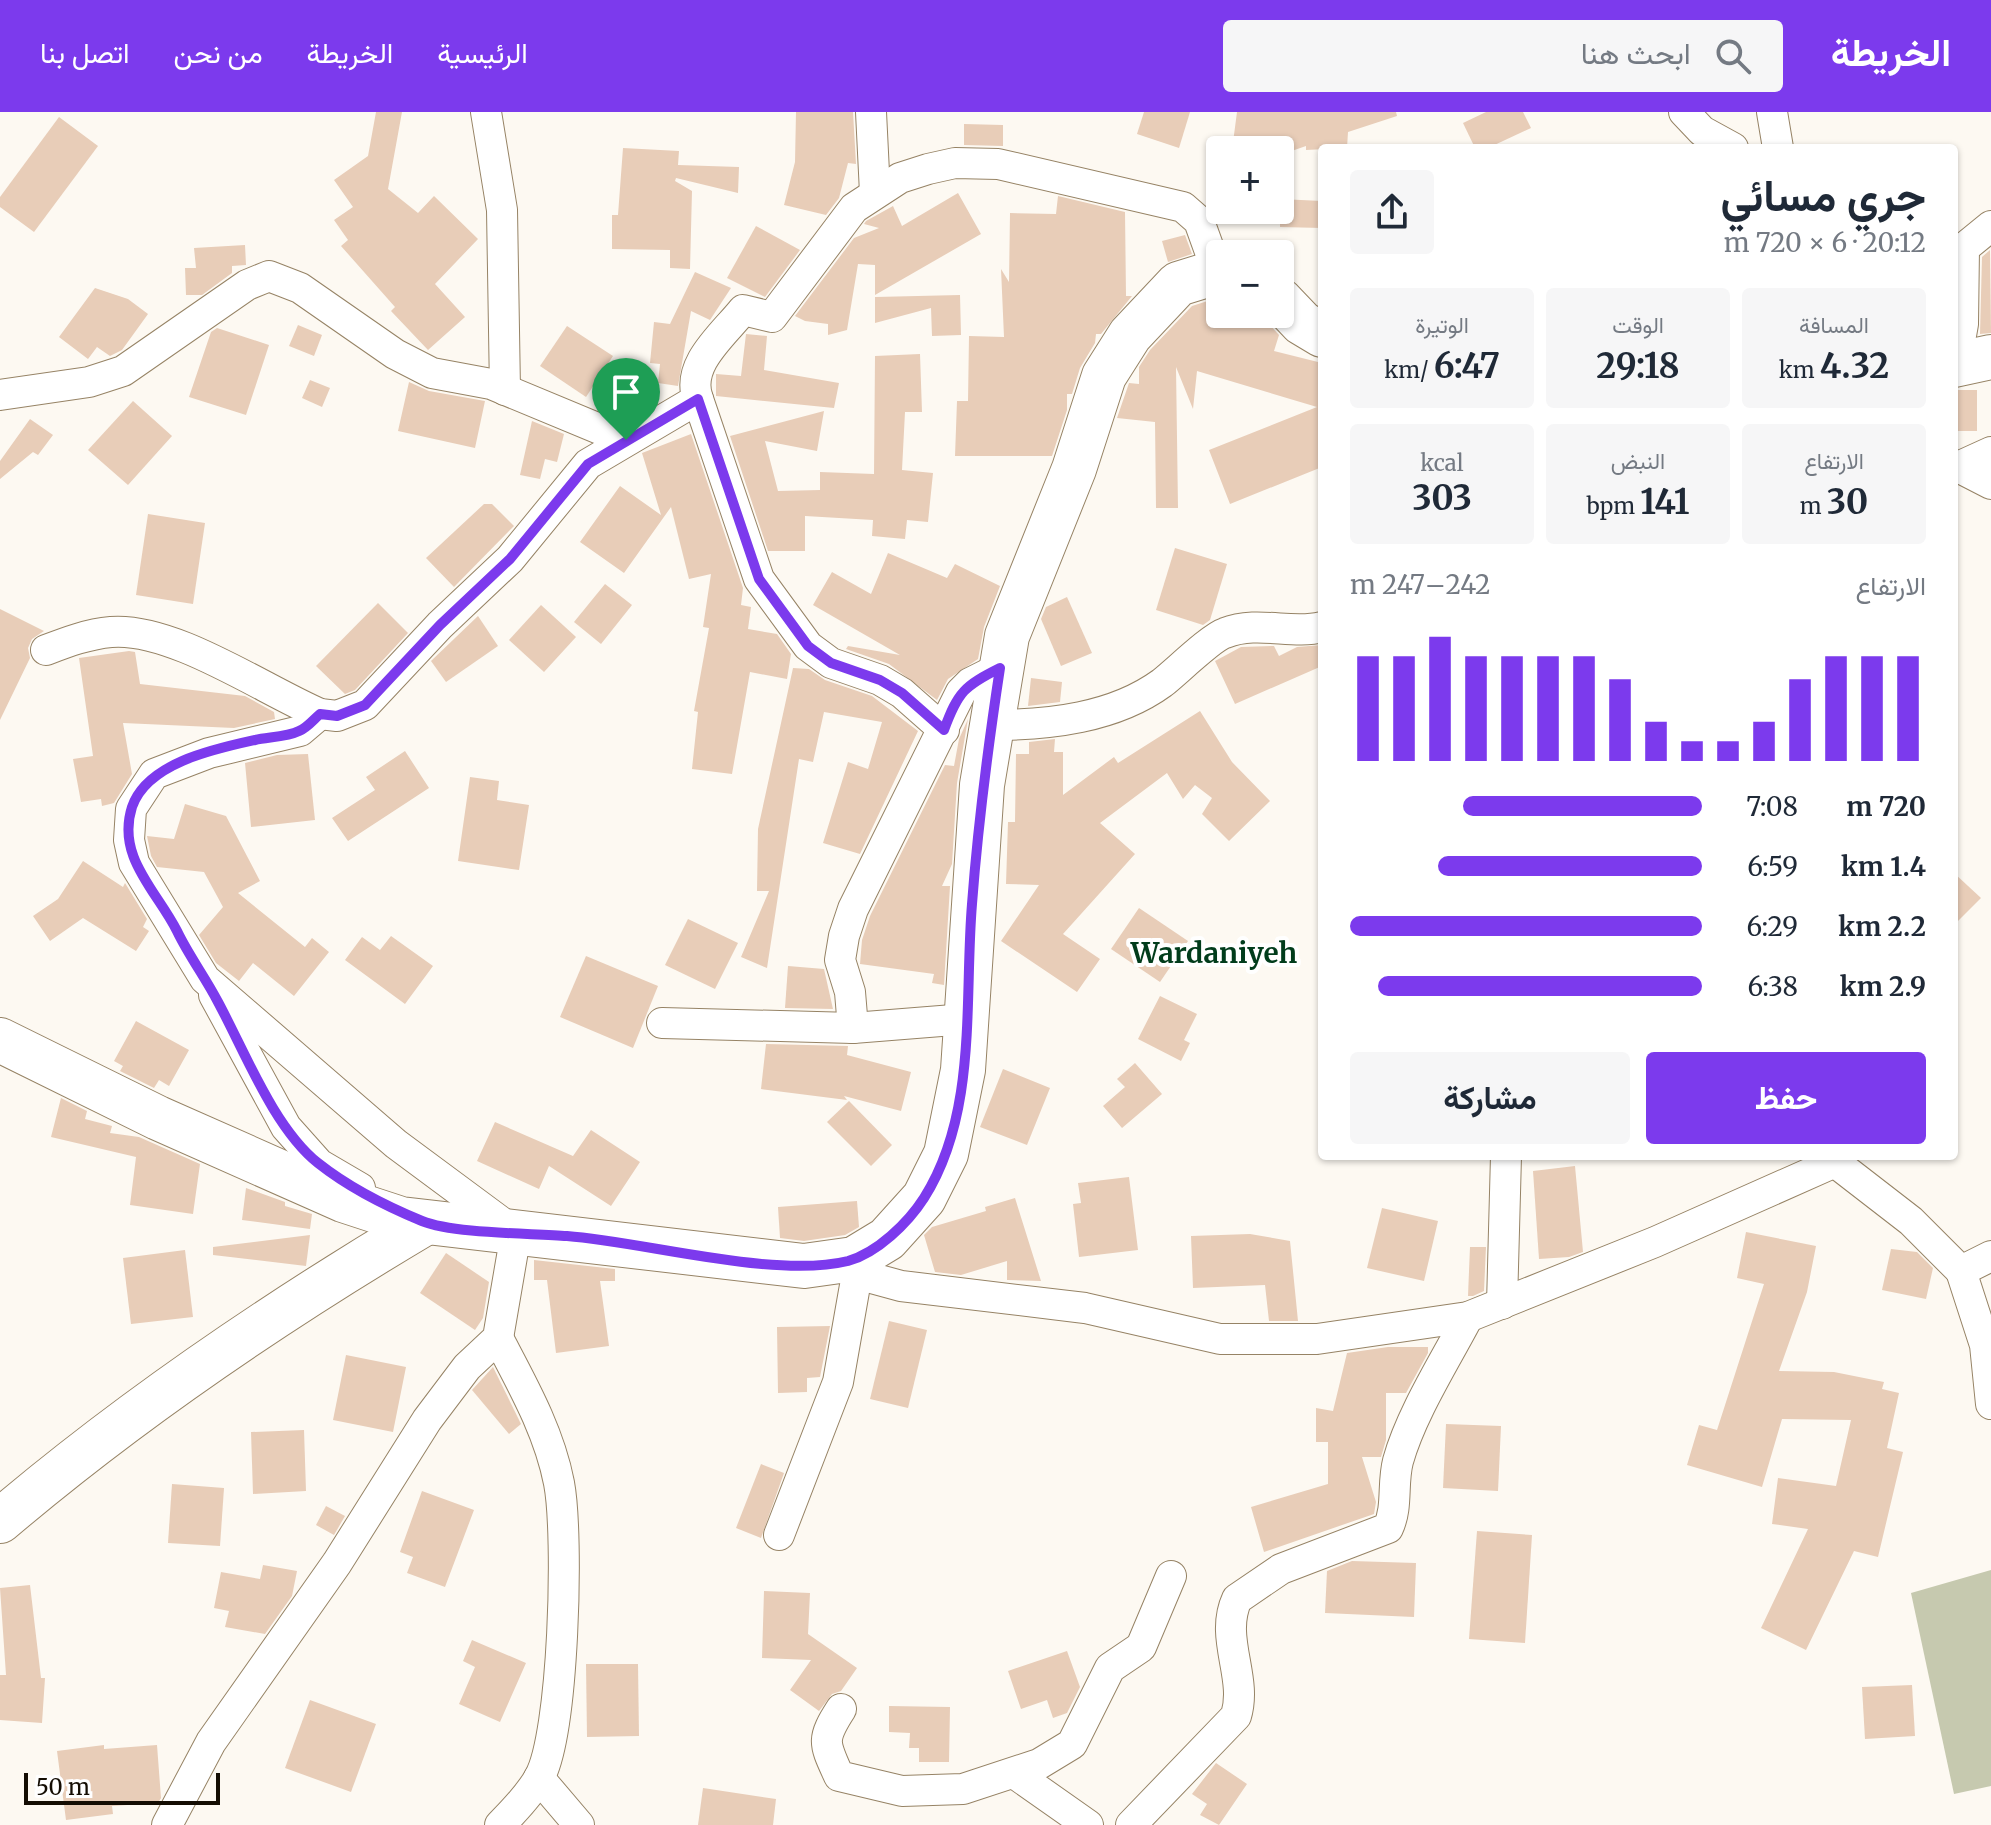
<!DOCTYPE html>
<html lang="ar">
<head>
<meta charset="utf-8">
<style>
  :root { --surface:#fff; --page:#f6f6f7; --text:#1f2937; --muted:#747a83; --accent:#7c3aed }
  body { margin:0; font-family:Merriweather,Vazirmatn,serif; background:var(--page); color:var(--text); direction:rtl; height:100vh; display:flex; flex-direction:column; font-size:30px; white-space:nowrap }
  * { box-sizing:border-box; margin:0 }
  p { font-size:26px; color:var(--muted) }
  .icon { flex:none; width:44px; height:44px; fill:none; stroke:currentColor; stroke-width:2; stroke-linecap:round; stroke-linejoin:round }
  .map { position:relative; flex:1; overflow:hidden; direction:ltr }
  .side { position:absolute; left:1318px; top:32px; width:640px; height:1016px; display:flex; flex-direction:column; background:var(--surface); border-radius:8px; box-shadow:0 2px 6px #0004; direction:rtl }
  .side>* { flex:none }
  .tools { position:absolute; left:1206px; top:24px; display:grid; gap:16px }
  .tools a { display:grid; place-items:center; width:88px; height:88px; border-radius:8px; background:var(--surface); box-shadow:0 2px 6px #0004; font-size:40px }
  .scale { position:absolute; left:24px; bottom:20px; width:196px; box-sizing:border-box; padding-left:8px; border:4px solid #140d03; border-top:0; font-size:22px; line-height:28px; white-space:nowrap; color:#140d03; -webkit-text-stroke:6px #fff; paint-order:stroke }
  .pin { position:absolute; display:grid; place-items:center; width:68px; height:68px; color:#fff; margin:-82px -34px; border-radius:50% 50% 50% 0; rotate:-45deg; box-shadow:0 0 8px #0007 }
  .pin .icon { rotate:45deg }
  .round { display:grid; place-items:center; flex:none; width:84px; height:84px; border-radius:8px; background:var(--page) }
  .summary { display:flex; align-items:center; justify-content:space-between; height:136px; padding:0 32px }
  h1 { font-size:44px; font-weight:700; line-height:60px }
  .metrics { display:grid; grid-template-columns:repeat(3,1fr); gap:12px; height:136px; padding:8px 32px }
  .metrics div { display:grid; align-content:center; border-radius:8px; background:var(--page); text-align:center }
  .metrics b { font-size:34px; font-weight:700 }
  .metrics small { font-size:22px; font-weight:400 }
  .metrics p { font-size:22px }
  .chart { height:224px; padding:16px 32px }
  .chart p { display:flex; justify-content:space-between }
  .chart svg { width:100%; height:144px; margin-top:8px; stroke:var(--accent); stroke-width:6 }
  .action { display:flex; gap:16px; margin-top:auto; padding:16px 32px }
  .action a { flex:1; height:92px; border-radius:8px; background:var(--accent); color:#fff; font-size:32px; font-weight:700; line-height:92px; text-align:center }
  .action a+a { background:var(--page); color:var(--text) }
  ul { padding:0 32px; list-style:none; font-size:26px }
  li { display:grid; grid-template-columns:128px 96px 1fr; align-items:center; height:60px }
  li i { height:20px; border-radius:10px; background:var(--accent) }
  header { display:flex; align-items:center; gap:48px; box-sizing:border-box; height:112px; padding:0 40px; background:var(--accent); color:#fff }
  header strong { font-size:38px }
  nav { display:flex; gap:44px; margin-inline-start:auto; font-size:28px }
  .search { width:560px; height:72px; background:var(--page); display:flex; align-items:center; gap:20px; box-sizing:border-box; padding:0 28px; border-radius:8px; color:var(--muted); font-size:30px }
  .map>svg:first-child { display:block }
</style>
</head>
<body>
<header>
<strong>الخريطة</strong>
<div class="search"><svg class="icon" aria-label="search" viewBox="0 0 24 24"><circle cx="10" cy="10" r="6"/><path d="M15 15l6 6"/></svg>ابحث هنا</div>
<nav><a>الرئيسية</a><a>الخريطة</a><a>من نحن</a><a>اتصل بنا</a></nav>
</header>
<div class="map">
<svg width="1991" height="1713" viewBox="0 0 1991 1713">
  <rect width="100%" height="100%" fill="#fdf9f2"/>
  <!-- green -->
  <path fill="#c6c9af" d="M1991,1458v216l-37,8 -43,-201z"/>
  <!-- building -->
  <g fill="#e8cdb8">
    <path d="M376,0h26l-14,77 30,24 16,-17 44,43 -43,45 30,33 -37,33 -37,-39 4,-4 -54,-61 7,-6 -14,-20 19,-13 -19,-27 34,-24z"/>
    <path d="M796,0h57l3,52 -8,-1 -9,35 -13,17 -42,-10 11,-43z"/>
    <path d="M1144,0h46l-11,36 -42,-14z"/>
    <path d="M1237,0h159l1,4 -49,16 -1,16 -41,2v-4l-23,8 -2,-4h-49z"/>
    <path d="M1486,0h37l8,16 -43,20h-13l-12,-25z"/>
    <path d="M59,5l39,29 -64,86 -34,-25v-10z"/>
    <path d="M964,12l39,1v21l-39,-1z"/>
    <path d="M623,36l56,3 -1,14 61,2 -1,26 -62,-15 -1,3 17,10 -2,78 -20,-1v-18l-58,-1v-34h6z"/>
    <path d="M958,81l23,41 -106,61v-30l-17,-1 -11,66 -19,5v-11l-23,-3 -10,-5 59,-78 25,-10 -15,-4 2,-3 27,-15 9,20z"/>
    <path d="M1058,84l67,16 1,84h6l-31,38h-5l-1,9 -15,25 -8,26h-5v16l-15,46h-97l2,-55h11l1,-65 35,1 -3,-68 8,13 1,-69 46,1z"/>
    <path d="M1280,87l42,2v27l-42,-1z"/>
    <path d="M756,114l44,24 -35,47 -38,-19z"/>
    <path d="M1185,123l7,19 -24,8 -6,-21z"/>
    <path d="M245,133l1,20 -14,1v7l-30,22h-16l-1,-27h11l-2,-20z"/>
    <path d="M1990,138l1,83 -11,1 2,-77z"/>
    <path d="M695,160l36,16 -21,32 -19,-9 -13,75 -20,-3 2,-19 -10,-1 4,-41 16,2z"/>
    <path d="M95,176l33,11 20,15 -26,36 -12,6 -13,-9 -9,12 -29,-22z"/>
    <path d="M960,183l1,40 -29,1 -1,-28 -56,15v-26z"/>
    <path d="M1220,185v17h40l19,21 -5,16 48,12v104l-92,37 -21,-54 108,-43 -120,-36 -4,38 -17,-42 2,141h-22l-1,-86 -38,-4 12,-35 10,1v-17l11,-17 42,-44z"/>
    <path d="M298,213l24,10 -8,21 -25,-10z"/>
    <path d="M567,214l46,30 -27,41 -46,-31z"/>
    <path d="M217,216l52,17 -23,70 -57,-18 22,-65z"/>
    <path d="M746,222l21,2 -3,34 75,13 -5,25 -118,-12v-22l25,2z"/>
    <path d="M920,242l2,58h-17l-3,58 31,3 -5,49 -21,-2 -2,19 -33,-3 1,-16 -68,-4v35h-37l-38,-115 94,-25 -7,40 -52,-10 13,50 42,-1v-18l54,2 1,-118z"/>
    <path d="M310,268l20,8 -8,19 -20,-9z"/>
    <path d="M409,270l20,9 56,10 -10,47 -77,-17z"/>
    <rect x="1954" y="278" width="23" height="41"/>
    <path d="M133,289l39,35 -44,49 -40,-35z"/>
    <path d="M30,307l23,16 -15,20 -5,-3 -33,27v-18z"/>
    <path d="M532,309l32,13 -7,28 -12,-3 -5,20 -20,-4z"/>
    <path d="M691,322l52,154 -2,17 10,2 -3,22 29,5 14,20 -4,25 -37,-7 -18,102 -40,-5 6,-57 -4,-1 15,-83 -6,-1 8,-53 -22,5 -18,-72 -47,66 -44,-31 40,-56 41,29 -19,-62z"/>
    <path d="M484,392h8l22,22 -60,61 -28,-29z"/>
    <path d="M148,402l57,9 -12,81 -57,-9z"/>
    <path d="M1175,436l52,16 -17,56 -7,5 -47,-15z"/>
    <path d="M888,441l59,25 8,-14 45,22 -16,41 -6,32 -30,20 -11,21 -48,-36 -43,-15 2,-3 52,9 -87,-50 19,-33 39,22z"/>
    <path d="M605,472l27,21 -31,39 -27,-22z"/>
    <path d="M1067,485l25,56 -31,13 -20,-47 5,-12z"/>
    <path d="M378,491l30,30 -53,57 -10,4 -29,-28z"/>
    <path d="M541,493l35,32 -32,35 -35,-32z"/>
    <path d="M0,497l44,22 -12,8 -4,9 2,10 -30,62z"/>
    <path d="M478,504l20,30 -52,36 -15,-21z"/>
    <path d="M1322,533v21l-87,38 -20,-43 26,-14 33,-1 5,10 18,-9z"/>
    <path d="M129,539l6,1 5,32 105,12 29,16 1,7 -41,9 -111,-5 9,51 -18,29 -12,3 -1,-7 -20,3 -8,-43 20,-3 -14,-98z"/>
    <path d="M793,556l16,1 16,11 47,16 46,35 -58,123 -37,-11 25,-81 20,7 14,-47 -58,-10 -11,50 -14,-3 -32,209 -26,-11 28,-66h-12l1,-62z"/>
    <path d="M1031,566l31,4 -2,20 -32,4z"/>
    <path d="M1200,599l32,51 38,39 -41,40 -27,-27 10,-16 -17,-13 -12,14 -16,-26 -67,50 35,31 -72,80 37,25 -23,33 -76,-51 38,-56 -33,-1 2,-62h7l1,-68h13v-12l26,-3 -1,13h9v43l51,-38 4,6z"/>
    <path d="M968,607l-11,64 -5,81 -10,22h8l-6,99 -12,-2 2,-9 -74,-10 2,-24 8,-24 75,-151 9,1 5,-27z"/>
    <path d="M405,639l24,37 -81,53 -16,-23 43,-28 -9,-13z"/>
    <path d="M308,642l7,66 -64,7 -6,-64 32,-8z"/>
    <path d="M470,665l29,4 -2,19 32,5 -10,65 -61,-9z"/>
    <path d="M185,692l41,12 34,65 -22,12 67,54 7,-9 17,14 -35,44 -41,-33 -14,18 -23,-18 -17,-28 24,-28 -19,-35 -47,-5 -6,-11 -4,-20 27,3z"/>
    <path d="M83,749l40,26 2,-4 22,36 -4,8 6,4 -13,20 -53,-33 -33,23 -17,-25 25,-17z"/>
    <path d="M1954,761l27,25 -27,27z"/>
    <path d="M1139,796l49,33 -28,41 -49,-33z"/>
    <path d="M688,807l50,24 -23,46 -50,-24z"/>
    <path d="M391,824l42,30 -28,38 -60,-44 17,-23 18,13z"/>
    <path d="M586,844l72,30 -25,62 -73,-31z"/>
    <path d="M788,854l36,3 9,40 -48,-1z"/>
    <path d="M1160,884l37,18 -13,26 6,3 -9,18 -43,-22z"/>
    <path d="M136,909l53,29 -20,36 -10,-6 -5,8 -34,-17 3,-5 -9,-5z"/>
    <path d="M766,932l82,2 -1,9 64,17 -10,39 -57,-15 3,4 -86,-11z"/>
    <path d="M1135,951l27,31 -40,34 -19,-22 22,-19 -8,-8z"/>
    <path d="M1003,957l47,19 -23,57 -47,-18z"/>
    <path d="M61,986l26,13 -2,8 27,7 -2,7 29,4 61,27 -7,50 -63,-9 6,-48 -85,-20z"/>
    <path d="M849,989l43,44 -21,21 -44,-44z"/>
    <path d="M495,1010l78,34 18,-26 49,32 -29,44 -62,-40 -10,23 -62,-28z"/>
    <path d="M1575,1054l8,86 -14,5 -30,2 -6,-88z"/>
    <path d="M1129,1065l9,73 -59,7 -6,-53 8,-1 -3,-20z"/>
    <path d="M246,1076l39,14v4l27,8 -2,15 -68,-9z"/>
    <path d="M1015,1086l26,83 -34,-1v-19l-46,14 -26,-3 -11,-37 8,-8 54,-16 -1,-4z"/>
    <path d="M857,1089l2,26 -14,8 -41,6 -24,-3 -2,-31z"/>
    <path d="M1382,1096l56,13 -14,60 -57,-13z"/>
    <path d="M1746,1120l70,14 -9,46 -28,79 55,1 50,10 -2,7 17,4 -12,55 16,4 -25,105 -24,-6 -48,99 -45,-22 47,-99 -36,-5 6,-46 58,8 15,-66 -69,-1 -20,68 -75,-22 12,-40 18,5 47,-146 -27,-6z"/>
    <path d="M1250,1122l40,7 8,80h-29l-4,-36 -72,3 -2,-52z"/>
    <path d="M310,1123l-4,31 -93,-11v-8z"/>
    <path d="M1470,1135h16l-2,44 -11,5h-5z"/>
    <path d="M1891,1137l26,3 16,16 -7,31 -44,-9z"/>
    <path d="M185,1138l8,67 -62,7 -8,-66z"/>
    <path d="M446,1141l43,29 -6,36 -8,12 -55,-37z"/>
    <path d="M534,1148l81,9v12h-15l9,65 -53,7 -9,-73h-13z"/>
    <path d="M889,1209l38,9 -19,78 -38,-9z"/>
    <path d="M830,1214l-10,51 -13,1v14l-29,1 -1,-66z"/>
    <path d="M1388,1235h40v6l-22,40h-20v47l-5,17h-19l14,45 -2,12 -110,38 -13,-45 77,-23v-42h-12v-34l17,3 14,-58z"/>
    <path d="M346,1243l60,12 -13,65 -60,-12z"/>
    <path d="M493,1255l28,57 -12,10 -37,-44z"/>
    <path d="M1446,1312l55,2 -3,65 -55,-3z"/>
    <path d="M304,1318l2,61 -53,3 -2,-62z"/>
    <path d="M761,1352l23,9 -23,65 -25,-10z"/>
    <path d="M172,1372l52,4 -4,58 -52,-3z"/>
    <path d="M422,1379l52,19 -29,77 -38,-14 6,-16 -13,-5z"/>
    <path d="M326,1394l19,10 -11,19 -18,-10z"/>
    <path d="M1477,1419l55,4 -7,108 -56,-4z"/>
    <path d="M1352,1449l64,2 -2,54 -89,-4 2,-42z"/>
    <path d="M263,1453l34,6 -5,25 -27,38 -40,-7 4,-16 -15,-3 7,-36 39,7z"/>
    <path d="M30,1473l11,93h4l-3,45 -42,-3v-45h6l-6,-87z"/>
    <path d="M764,1479l46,2 -2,41 49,34 -16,23 -9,3 -13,17 -29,-21 21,-30 -49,-2z"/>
    <path d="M472,1528l54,23 -26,59 -41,-18 16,-37 -12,-6z"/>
    <path d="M1067,1539l13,36 -13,26 -14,5 -6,-18 -26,9 -13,-38z"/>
    <path d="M586,1552h52l1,72 -52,1z"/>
    <path d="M1912,1573l3,51 -50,3 -3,-52z"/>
    <path d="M310,1588l66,24 -25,68 -66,-24z"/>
    <path d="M889,1594l61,1 -1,55h-30v-14h-10l1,-15 -21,-1z"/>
    <path d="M104,1633v4l53,-4 4,53 -3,5 -46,3 1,8 -47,6 -9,-69z"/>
    <path d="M1216,1651l31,21 -28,41 -19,-10 7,-11 -15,-10z"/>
    <path d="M703,1676l73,11 -3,26h-75z"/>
  </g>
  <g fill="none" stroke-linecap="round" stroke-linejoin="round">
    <defs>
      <g id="street">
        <path d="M486,0l16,98 3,180"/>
        <path d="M871,0l4,81"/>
        <path d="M1684,0l18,19 31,17"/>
        <path d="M1772,0l6,36"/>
        <path d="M1956,252l7,-40 1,-76 27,-22"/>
        <path d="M0,283l89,-13 34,-11 124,-86 22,-9 31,12 95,66 37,19 59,11 135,56"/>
        <path d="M698,287l61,180 49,67 23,17 49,17 22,13 42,37"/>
        <path d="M1954,353l37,19"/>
        <path d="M1958,355l33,-15"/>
        <path d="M46,538c21,-8 42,-16 65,-18 62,-5 151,57 209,82l17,2 28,-11 75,-80 70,-66 78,-95 110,-65c-13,-34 25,-64 45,-89l29,7 82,-109 46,-30 28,-9 27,-6 43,1 185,43 16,14 18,50"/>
        <path d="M991,613c58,0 123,-7 171,-42 14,-11 50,-46 63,-50 33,-13 67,2 97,-6"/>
        <path d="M214,883l72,132 33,37 41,24"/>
        <path d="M662,911l191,5 113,-9"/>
        <path d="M853,916l-3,-36 -10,-32 4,-24 9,-27 108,-217 9,-9 30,-15"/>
        <path d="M1827,1044l84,65 50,50 30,-15"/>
        <path d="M1961,1159l24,74 6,59"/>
        <path d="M857,1162l44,12 184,22 135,31h97l151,-22 187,-75 178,-79"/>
        <path d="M1502,1192l4,-148"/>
        <path d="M498,1226c24,46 51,93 61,145 10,52 5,252 -20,295 -9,16 -27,35 -39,47"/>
        <path d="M779,1423l59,-153 19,-108 -3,-15"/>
        <path d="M841,1597c-20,31 -17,34 -2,67l63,15 61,-2 76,-25 33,-20 38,-76 31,-21 30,-71"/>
        <path d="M1014,1661l74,52"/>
        <path d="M539,1666l40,47"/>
        <path d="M167,1713l44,-83 126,-179 90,-143 40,-53 31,-29 18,-105 -120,-89 -191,-165 -71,-116 -5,-23 2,-31 23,-35 55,-21 91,-22 20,-17"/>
        <path d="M1131,1713l105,-109c12,-39 -17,-78 1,-117l44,-30 107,-41c10,-21 4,-44 10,-67 13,-47 47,-100 70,-144"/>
      </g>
      <g id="secondary">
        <path d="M1280,188l22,23 20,12"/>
        <path d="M1954,253l37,-8"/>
        <path d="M0,928l158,78 185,82 58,19 403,47 50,-7 33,-20 37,-41 22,-44 17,-84 19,-285 25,-149 67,-167 30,-93 26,-41 48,-51 42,-13"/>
        <path d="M0,1409c133,-113 275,-209 425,-298"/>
      </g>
    </defs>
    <!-- street casing -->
    <use href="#street" stroke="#968365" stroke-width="32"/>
    <!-- secondary casing -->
    <use href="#secondary" stroke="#968365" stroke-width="46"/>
    <!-- street -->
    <use href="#street" stroke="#fff" stroke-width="30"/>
    <!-- secondary -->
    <use href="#secondary" stroke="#fff" stroke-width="44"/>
  </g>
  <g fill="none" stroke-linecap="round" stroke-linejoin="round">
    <defs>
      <path id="route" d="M698,287l61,180 49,67 23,17 49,17 22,13 42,37c14,-38 20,-44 56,-62 -12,79 -22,156 -28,236 -8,96 6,209 -48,294 -16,25 -47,55 -76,63 -74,18 -202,-19 -281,-25 -37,-3 -113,-2 -145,-15 -34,-14 -75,-35 -104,-58 -44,-35 -73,-111 -100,-161 -13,-25 -29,-46 -41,-71 -20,-40 -61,-74 -45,-124 15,-44 82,-58 123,-67 13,-3 32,-3 44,-9 8,-3 15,-12 21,-17l17,2 28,-11 75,-80 70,-66 78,-95z"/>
    </defs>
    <!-- route casing -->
    <use href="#route" stroke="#fff" stroke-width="16"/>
    <!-- route -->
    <use href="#route" stroke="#7c3aed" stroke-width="10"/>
  </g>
  <g text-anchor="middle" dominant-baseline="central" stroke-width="8" stroke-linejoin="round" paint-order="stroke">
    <!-- quarter labels -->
    <g font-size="28" font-weight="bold" fill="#013c1b" stroke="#fff">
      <text x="1214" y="841">Wardaniyeh</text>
    </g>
  </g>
</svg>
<div class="tools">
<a>+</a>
<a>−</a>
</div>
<div class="scale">50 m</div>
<div class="pin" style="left:626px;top:328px;background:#1e9e55"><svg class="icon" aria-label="arrive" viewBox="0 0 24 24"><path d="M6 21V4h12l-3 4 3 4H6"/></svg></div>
<section class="side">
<div class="summary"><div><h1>جري مسائي</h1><p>20:12 · 6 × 720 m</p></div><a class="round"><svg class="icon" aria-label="share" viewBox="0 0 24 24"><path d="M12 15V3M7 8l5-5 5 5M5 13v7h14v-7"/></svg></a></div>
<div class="metrics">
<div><p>المسافة</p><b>4.32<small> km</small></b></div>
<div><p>الوقت</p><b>29:18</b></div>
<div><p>الوتيرة</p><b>6:47<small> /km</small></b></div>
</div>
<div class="metrics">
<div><p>الارتفاع</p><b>30<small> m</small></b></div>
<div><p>النبض</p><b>141<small> bpm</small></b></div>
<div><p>kcal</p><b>303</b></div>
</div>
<div class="chart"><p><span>الارتفاع</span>242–247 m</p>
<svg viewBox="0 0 160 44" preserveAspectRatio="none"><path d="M5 44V12M15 44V12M25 44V6M35 44V12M45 44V12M55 44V12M65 44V12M75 44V19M85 44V32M95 44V38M105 44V38M115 44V32M125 44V19M135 44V12M145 44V12M155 44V12"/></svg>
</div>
<ul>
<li><b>720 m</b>7:08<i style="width:68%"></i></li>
<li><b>1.4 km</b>6:59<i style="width:75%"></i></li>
<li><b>2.2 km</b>6:29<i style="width:100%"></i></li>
<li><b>2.9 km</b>6:38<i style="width:92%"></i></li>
</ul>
<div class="action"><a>حفظ</a><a>مشاركة</a></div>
</section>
</div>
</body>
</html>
